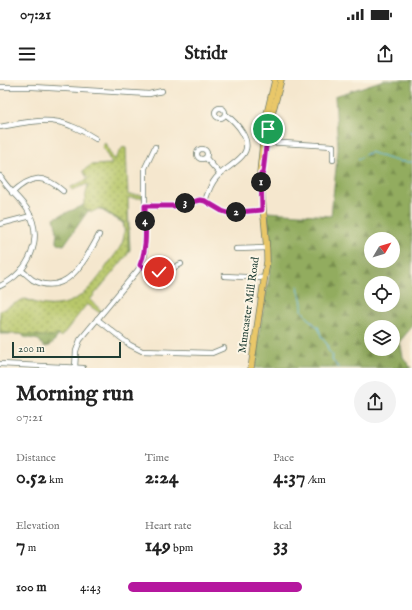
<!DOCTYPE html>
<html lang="en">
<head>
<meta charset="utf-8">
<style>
  :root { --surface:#fff; --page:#f2f2f2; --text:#222; --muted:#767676; --accent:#b5179e }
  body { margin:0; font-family:"IM FELL English",serif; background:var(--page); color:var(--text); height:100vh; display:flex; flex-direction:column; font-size:15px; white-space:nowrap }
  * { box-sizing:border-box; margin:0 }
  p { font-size:13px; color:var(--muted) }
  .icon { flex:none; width:22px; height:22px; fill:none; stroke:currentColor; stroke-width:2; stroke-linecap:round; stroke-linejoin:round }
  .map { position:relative; height:288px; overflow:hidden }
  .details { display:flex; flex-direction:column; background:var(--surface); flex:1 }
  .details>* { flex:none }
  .needle { width:26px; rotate:52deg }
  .controls { position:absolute; left:364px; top:152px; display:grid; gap:8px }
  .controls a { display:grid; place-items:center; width:36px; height:36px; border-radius:50%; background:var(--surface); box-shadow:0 4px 16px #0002; font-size:20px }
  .scale { position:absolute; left:12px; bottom:10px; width:109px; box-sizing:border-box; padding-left:4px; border:2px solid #1f3d34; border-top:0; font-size:11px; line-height:14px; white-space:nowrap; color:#1f3d34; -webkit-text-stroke:3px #fcf5e5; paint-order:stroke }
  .pin { position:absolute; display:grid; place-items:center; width:34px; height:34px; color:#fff; margin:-17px; border:2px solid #fff; border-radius:50%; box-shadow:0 1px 4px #0007 }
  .km { position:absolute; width:20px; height:20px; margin:-10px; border-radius:50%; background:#222; color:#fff; font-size:11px; line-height:20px; text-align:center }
  .round { display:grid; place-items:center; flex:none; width:42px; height:42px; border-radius:21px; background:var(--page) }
  .overview { display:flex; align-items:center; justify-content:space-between; height:68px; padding:0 16px }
  h1 { font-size:22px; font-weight:700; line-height:30px }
  .figures { display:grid; grid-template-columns:repeat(3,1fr); gap:6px; height:68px; padding:4px 16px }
  .figures div { display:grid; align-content:center }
  .figures b { font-size:20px; font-weight:700 }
  .figures small { font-size:11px; font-weight:400 }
  .figures p { font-size:11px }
  ul { padding:0 16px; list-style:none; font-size:13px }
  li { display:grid; grid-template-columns:64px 48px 1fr; align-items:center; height:30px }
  li i { height:10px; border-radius:5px; background:var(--accent) }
  .status { display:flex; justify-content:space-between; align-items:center; height:28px; padding:0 20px; background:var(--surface); direction:ltr }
  .status svg { height:11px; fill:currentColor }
  header { display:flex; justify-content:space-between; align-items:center; height:52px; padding:0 16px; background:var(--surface); font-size:18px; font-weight:700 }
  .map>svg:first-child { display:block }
</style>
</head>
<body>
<div class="status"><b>07:21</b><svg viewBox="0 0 49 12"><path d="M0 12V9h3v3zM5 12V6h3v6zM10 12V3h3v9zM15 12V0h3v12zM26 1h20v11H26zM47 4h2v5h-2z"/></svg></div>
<header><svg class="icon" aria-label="menu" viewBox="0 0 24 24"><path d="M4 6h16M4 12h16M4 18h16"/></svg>Stridr<svg class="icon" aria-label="share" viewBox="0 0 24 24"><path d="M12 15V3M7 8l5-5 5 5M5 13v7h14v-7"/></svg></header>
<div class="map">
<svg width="412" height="288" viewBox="0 0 412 288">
  <defs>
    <pattern id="forest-firs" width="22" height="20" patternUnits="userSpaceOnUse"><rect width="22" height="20" fill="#92ac5e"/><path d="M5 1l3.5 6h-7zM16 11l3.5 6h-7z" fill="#778d4e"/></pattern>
    <pattern id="park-dots" width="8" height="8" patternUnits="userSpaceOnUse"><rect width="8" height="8" fill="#b8c76a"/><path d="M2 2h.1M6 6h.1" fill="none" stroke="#95a358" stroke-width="1.8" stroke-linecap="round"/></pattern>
  </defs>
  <rect width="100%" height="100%" fill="#fcf5e5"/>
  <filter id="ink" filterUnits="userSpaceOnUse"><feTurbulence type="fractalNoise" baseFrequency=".025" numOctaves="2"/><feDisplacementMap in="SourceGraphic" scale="8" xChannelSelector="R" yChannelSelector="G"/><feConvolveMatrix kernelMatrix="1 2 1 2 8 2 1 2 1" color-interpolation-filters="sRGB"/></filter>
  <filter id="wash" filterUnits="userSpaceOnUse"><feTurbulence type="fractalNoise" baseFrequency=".012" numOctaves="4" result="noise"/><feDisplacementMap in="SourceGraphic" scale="16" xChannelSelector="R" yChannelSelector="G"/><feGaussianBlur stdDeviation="0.9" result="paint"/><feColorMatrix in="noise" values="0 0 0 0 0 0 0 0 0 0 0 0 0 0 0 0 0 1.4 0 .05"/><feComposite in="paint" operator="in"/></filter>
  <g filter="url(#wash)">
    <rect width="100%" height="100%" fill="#f5e7ce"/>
    <!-- forest -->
    <g fill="url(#forest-firs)" stroke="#587449" fill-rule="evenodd">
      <path d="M384,0h28v247l-12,14 3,16 8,11h-156l4,-35 13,-73 -5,-48 64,4 7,-67 -3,-53zM371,159h22v22h-22zM371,203h22v22h-22zM371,247h22v22h-22z"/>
      <path d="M127,105l3,65 -80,96 -6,1 -5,-7 -15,-3 -2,-3h-22v-20l26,-15 15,6 18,1 15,-5 26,-21 23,-37 2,-11 -2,-9 -25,-15 -10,3 -24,34 -6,-1 -2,-4 1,-8 -3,-14 28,-12 6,-8z"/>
    </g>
    <!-- park -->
    <path fill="url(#park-dots)" stroke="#6c824f" d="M105,63l9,17 9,-13 3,1 2,47h15v3h-15v56l-38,46 12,11 -2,2 -13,-9 -26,33 -4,-3 -3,3 -54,-5v-21l24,-12c40,17 63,-2 84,-35 5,-7 13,-16 15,-24 2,-5 1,-13 1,-18l-24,-14 -8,4 -9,-4 5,-24 -16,6 -1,-3 17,-8 -5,-8 8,-6 21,-1 -10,-18z"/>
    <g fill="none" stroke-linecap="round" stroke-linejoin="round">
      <!-- stream -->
      <g stroke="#69bce5" stroke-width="1">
        <path d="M410,51l2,3"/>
        <path d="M358,79l12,-7c14,5 26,11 42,10"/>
        <path d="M298,206c1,8 5,15 4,24 3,5 12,15 16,17l4,11 5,6 1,6 5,6 -1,4 7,8"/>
      </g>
    </g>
  </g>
  <g filter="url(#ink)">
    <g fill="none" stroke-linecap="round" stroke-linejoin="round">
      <defs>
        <g id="minor">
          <path d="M0,7h33l116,7 13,-3"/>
          <circle cx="220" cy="33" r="5"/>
          <path d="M0,47c23,-4 48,-11 71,-1 9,3 17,8 25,13"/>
          <path d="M266,62l67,4v14"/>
          <circle cx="202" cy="74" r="5"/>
          <path d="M206,78l14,16"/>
          <path d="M0,96c7,13 19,21 27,33 18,30 2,63 -27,77"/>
          <path d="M12,113c19,-18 31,-19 51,-2"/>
          <path d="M205,121c3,-8 5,-16 11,-23 7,-8 18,-13 26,-22 13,-14 -6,-34 -17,-42"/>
          <path d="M145,126h29l26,-6 5,1 17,10 6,2 34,-3"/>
          <path d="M0,144l31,-8"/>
          <path d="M236,169l31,-1"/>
          <path d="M140,185c17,10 24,8 41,-1"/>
          <path d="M21,190c4,3 8,7 12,10 34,18 53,-21 66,-45"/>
          <path d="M224,196l41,2"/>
          <path d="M97,239l33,26 12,6 70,2 12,-5"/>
          <path d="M0,284l83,4"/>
          <path d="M75,287l1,-16 4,-11 58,-70 7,-15v-87l10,-21"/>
        </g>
        <g id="major">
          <path d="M264,81l4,-32 13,-49"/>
          <path d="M251,288l16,-107c0,-29 -6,-58 -6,-87l-1,-2 5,-50 10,-42"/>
        </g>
      </defs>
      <!-- minor casing -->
      <use href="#minor" stroke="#6a786a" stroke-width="6"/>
      <!-- major casing -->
      <use href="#major" stroke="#6a786a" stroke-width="7"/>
      <!-- minor -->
      <use href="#minor" stroke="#fff" stroke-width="4.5"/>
      <!-- major -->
      <use href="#major" stroke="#e9c769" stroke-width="5.5"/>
    </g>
  </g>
  <g fill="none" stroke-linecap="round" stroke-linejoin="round" filter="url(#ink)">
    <defs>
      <path id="route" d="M159,192l-9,-1 -10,-6c8,-18 5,-39 5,-59h29l26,-6 5,1 17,10 6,2 34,-3 -1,-36 2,-1 5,-44"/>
    </defs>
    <!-- route casing -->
    <use href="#route" stroke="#fff" stroke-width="8"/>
    <!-- route -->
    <use href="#route" stroke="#b5179e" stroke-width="5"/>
  </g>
  <g text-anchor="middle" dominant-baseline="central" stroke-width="4" stroke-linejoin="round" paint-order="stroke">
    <!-- street labels -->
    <g font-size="11" fill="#1f3d34" stroke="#fcf5e5">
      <text transform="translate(249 225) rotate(-82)">Muncaster Mill Road</text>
    </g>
  </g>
</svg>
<div class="controls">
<a><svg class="needle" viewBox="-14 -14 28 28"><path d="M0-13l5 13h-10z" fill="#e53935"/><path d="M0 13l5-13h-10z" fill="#767676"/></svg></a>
<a><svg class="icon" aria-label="locate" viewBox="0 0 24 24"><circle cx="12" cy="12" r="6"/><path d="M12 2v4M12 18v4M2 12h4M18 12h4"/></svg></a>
<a><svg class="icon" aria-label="layers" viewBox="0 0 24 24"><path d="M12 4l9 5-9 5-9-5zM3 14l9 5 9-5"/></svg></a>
</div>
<div class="scale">200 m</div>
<div class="pin" style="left:268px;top:49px;background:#1e9e55"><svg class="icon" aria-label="arrive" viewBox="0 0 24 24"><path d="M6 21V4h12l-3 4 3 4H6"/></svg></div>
<div class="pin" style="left:159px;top:192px;background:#d93025"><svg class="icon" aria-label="check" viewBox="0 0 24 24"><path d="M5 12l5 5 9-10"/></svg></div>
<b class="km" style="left:261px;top:102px">1</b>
<b class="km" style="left:236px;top:132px">2</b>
<b class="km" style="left:185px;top:123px">3</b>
<b class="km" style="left:145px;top:141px">4</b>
</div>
<section class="details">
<div class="overview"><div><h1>Morning run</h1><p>07:21</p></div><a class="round"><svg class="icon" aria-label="share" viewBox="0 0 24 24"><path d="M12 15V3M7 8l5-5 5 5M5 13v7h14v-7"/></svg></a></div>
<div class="figures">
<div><p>Distance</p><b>0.52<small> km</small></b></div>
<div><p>Time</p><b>2:24</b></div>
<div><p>Pace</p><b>4:37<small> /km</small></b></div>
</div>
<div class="figures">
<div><p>Elevation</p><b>7<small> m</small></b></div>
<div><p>Heart rate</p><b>149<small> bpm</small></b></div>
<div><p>kcal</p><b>33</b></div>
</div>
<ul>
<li><b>100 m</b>4:43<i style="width:65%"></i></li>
</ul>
</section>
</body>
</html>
